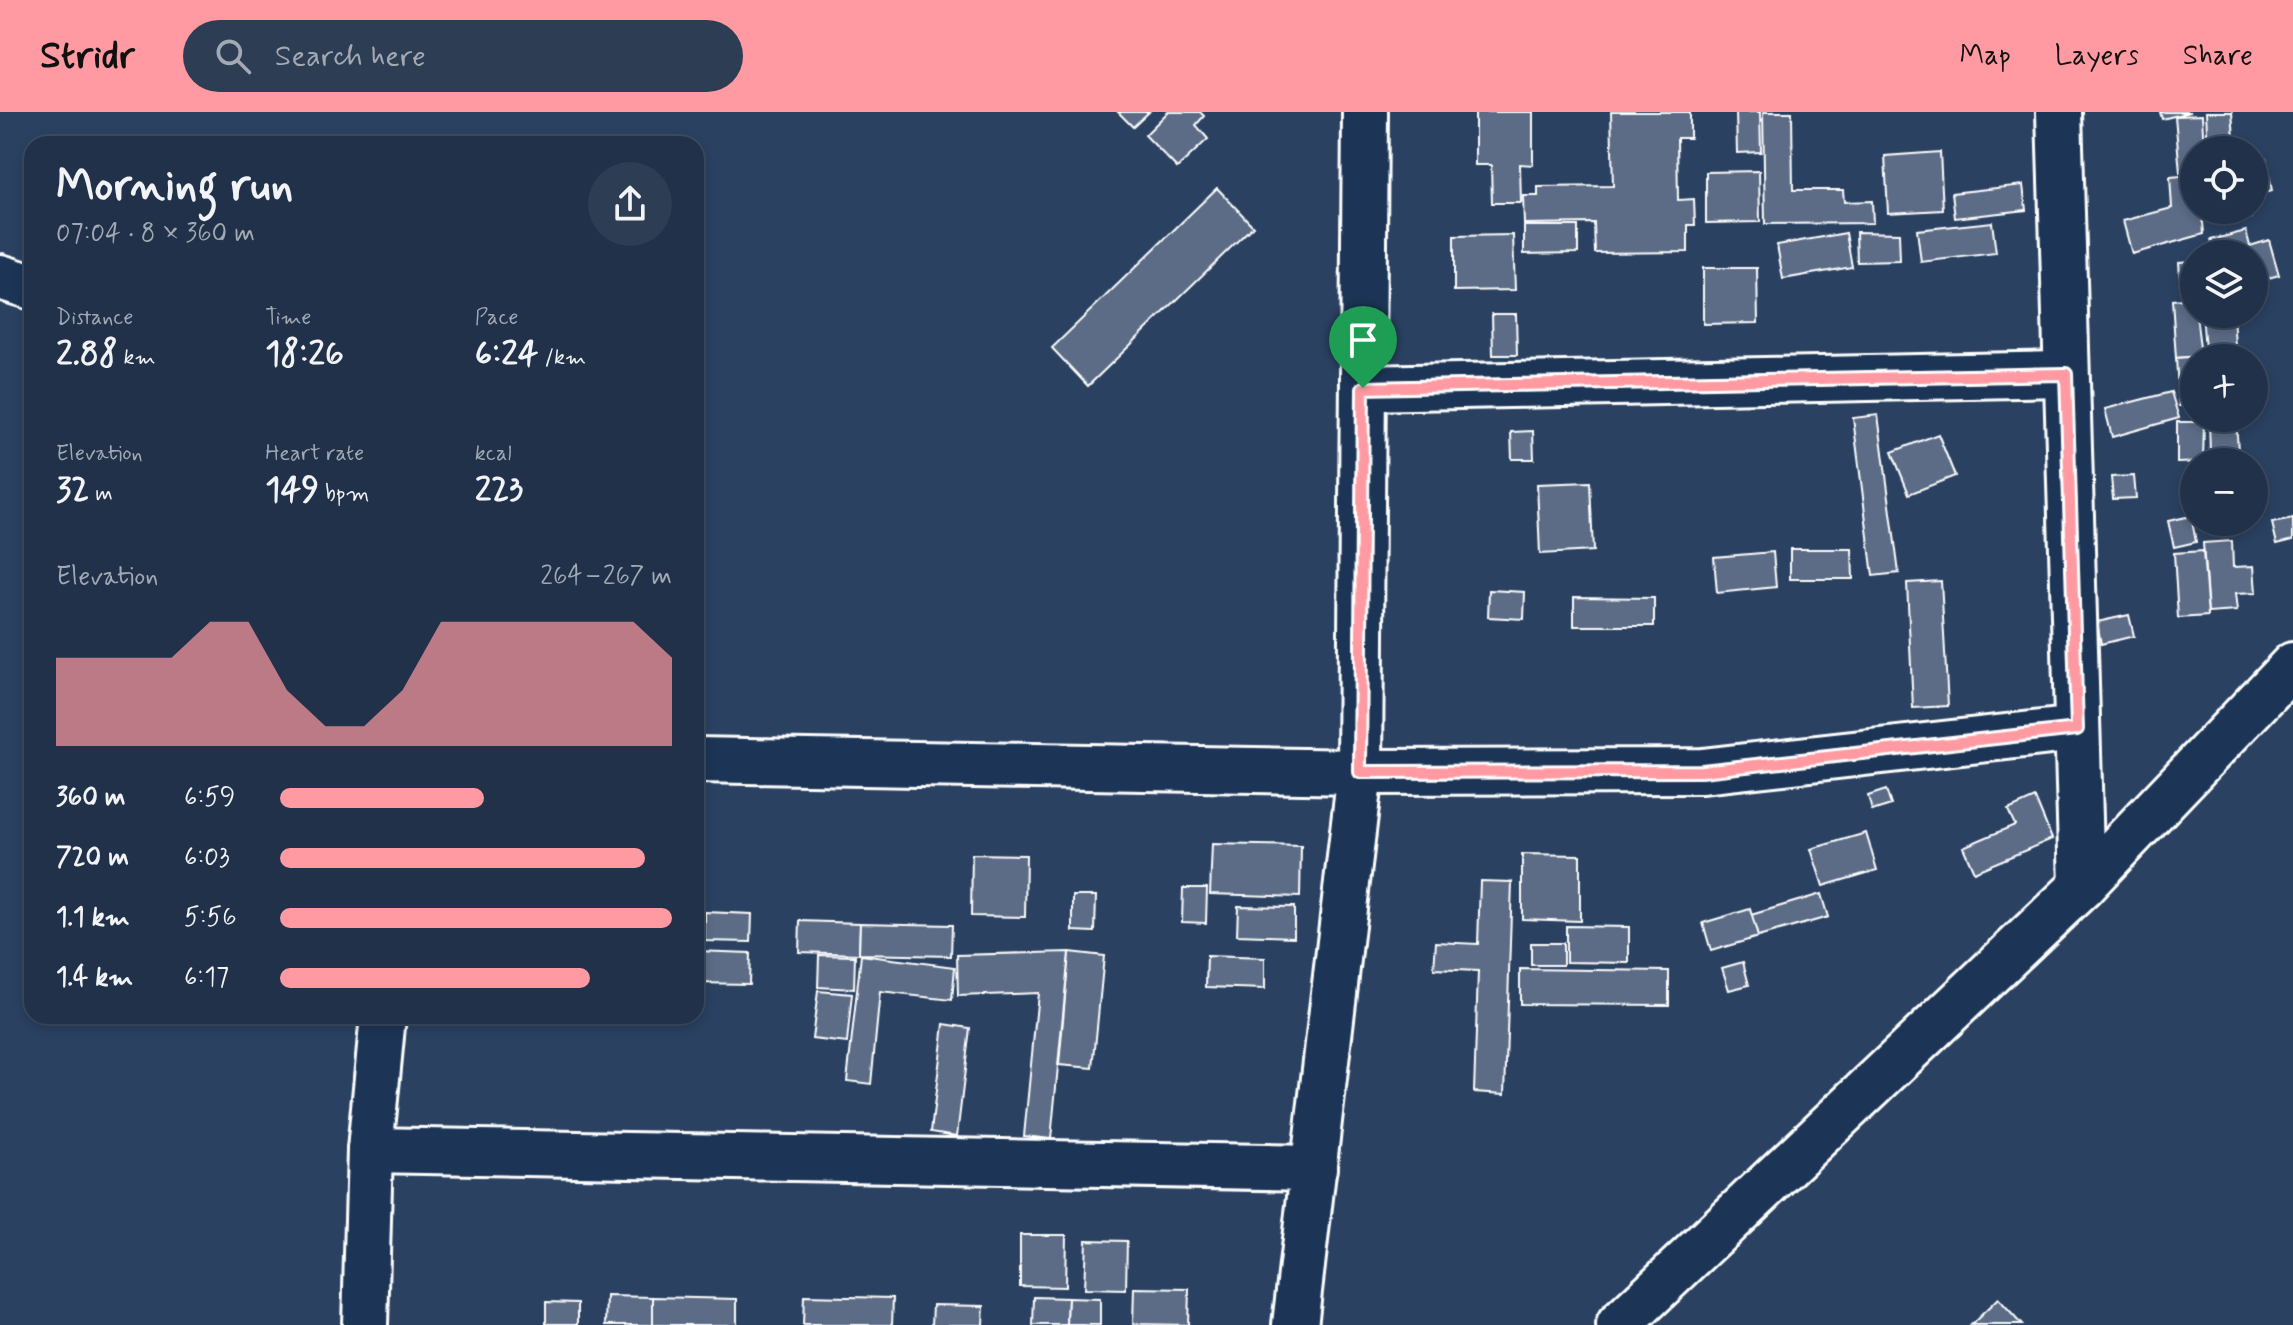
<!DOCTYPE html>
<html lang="en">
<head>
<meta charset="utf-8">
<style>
  :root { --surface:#203149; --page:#2d3d53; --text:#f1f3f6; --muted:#a2a9b4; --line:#3d4c61; --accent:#ff9aa2 }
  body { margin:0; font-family:Mynerve,sans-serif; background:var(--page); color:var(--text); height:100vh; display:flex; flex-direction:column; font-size:30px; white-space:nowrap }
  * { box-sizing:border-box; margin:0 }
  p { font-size:26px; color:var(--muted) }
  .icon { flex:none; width:44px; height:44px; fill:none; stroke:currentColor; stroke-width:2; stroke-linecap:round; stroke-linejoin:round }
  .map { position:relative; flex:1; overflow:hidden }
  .sheet { position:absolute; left:24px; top:24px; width:680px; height:888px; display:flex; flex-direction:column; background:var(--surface); border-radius:24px; box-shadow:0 4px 12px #0003,0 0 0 2px var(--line) }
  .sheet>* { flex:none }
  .fabs { position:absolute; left:2180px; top:24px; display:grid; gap:16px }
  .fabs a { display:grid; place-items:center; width:88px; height:88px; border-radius:50%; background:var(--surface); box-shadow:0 4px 12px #0003,0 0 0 2px var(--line); font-size:40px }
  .pin { position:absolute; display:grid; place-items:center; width:68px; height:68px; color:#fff; margin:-82px -34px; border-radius:50% 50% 50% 0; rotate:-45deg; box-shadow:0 0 8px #0007 }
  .pin .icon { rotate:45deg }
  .round { display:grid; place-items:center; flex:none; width:84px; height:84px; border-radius:42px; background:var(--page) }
  .head { display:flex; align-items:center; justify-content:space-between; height:136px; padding:0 32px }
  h1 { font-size:44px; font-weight:700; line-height:60px }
  .metrics { display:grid; grid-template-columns:repeat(3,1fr); gap:12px; height:136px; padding:8px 32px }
  .metrics div { display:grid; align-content:center }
  .metrics b { font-size:34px; font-weight:700 }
  .metrics small { font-size:22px; font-weight:400 }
  .metrics p { font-size:22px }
  .chart { height:224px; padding:16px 32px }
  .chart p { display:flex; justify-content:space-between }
  .chart svg { width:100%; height:144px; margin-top:8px; fill:var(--accent); opacity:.7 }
  ul { padding:0 32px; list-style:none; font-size:26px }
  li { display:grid; grid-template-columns:128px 96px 1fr; align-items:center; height:60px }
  li i { height:20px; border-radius:10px; background:var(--accent) }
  header { display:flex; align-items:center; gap:48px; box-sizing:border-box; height:112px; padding:0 40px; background:var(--accent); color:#111 }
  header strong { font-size:38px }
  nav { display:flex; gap:44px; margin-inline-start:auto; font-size:28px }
  .search { width:560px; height:72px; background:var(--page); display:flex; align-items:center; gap:20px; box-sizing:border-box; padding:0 28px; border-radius:44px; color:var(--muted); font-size:30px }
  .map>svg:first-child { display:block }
</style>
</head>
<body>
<header>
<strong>Stridr</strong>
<div class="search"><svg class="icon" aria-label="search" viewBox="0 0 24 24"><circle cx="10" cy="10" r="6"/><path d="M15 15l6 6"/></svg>Search here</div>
<nav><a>Map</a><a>Layers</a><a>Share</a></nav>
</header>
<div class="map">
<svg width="2293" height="1213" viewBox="0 0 2293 1213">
  <rect width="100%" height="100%" fill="#2a4161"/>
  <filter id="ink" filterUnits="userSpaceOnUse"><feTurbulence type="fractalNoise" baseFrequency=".0125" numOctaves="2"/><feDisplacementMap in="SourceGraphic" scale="16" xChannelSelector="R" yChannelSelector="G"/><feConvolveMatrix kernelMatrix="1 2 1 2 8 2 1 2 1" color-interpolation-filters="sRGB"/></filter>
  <g filter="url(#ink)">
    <!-- building -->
    <g fill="#5b6c86" stroke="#fff" stroke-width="2">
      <path d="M1118,0h31l-16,15z"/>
      <path d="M1168,0h32l4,4 -8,9 12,14 -31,29 -32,-33z"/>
      <path d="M1475,0h58v53l-13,-1 1,39h-29l-1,-38h-16z"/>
      <path d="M1611,0h79v26h-13l1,62 16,-1 1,26h-7v27l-93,1 -1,-30 -70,1 -1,-28h15v-9l75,-1z"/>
      <path d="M1736,0h24l1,40 -24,1z"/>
      <path d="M1763,0h29l1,78h50l1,12 28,-1 1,22 -108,1z"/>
      <path d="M2160,0h30l-28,7z"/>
      <path d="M2206,0h26l3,38h-27z"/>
      <path d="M2202,3l2,35h-10v22l-14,1 -5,-57z"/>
      <path d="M1940,40l3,58 -55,3 -3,-57z"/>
      <path d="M2266,46l6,33 -18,4v-35z"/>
      <path d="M1759,59l1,51 -54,1v-51z"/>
      <path d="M2194,63v35h8l2,24 -72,20 -9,-33 49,-13 -2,-31z"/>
      <path d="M2023,73l3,25 -71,8 -3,-25z"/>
      <path d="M1217,76l36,38 -165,160 -36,-38z"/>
      <path d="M2217,98h33l2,8 -32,6z"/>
      <path d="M1992,110l4,31 -75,9 -4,-32z"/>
      <path d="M1524,114h54v27l-54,1z"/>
      <path d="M2246,119l4,15 19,-6 10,35 -25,7v-28h-39l-4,-14z"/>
      <path d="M1856,120l43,1 1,28 -43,1z"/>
      <path d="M1846,121l6,34 -69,12 -6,-34z"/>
      <path d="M1513,123l2,55 -61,1v-55z"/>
      <path d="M2194,149v31l-13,1 -2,-31z"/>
      <path d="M1703,156h54l1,55 -55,1z"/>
      <path d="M2194,186l7,58 -25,2 -4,-58z"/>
      <path d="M1492,202h24l1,41h-24z"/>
      <path d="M2202,202h31l2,33 -30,2z"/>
      <path d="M2230,238l1,8h-25v-2z"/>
      <path d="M2201,244l-7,2v47l-15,1 -3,-48z"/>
      <path d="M2171,280l8,26 -67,19 -7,-28z"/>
      <path d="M1878,303l21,158 -26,3 -20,-158z"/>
      <path d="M2236,308l2,31 -28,2 -1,-31z"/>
      <path d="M2177,310h27l-1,40 -26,1z"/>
      <path d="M1533,319l1,28h-22l-1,-27z"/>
      <path d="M1938,322l17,42 -46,18 -17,-42z"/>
      <path d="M2134,364l2,22 -23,1 -2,-22z"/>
      <path d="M1590,370l3,69 -53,3 -3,-70z"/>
      <path d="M2191,404l5,26 -22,5 -6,-26z"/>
      <path d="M2293,407v21l-16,4 -5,-21z"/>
      <path d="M2232,429l1,26 21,-1 2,27 -21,1 2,17 -29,2 -5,-70z"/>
      <path d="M1790,437h62l1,30h-63z"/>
      <path d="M2203,439l5,65 -30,2 -4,-65z"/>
      <path d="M1773,440l3,35 -59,6 -3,-36z"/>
      <path d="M1941,469l7,125 -35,2 -6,-125z"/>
      <path d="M1489,478l36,2 -1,27 -36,-2z"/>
      <path d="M1574,485l80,1v28h-80z"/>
      <path d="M2129,503l5,21 -33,8 -4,-22z"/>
      <path d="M1886,678l5,15 -19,6 -4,-15z"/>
      <path d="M2035,686l17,41 -78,33 -11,-25 52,-22 -7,-15z"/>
      <path d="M1866,721l11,37 -54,16 -12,-37z"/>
      <path d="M1212,732l89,2 -1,51 -90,-3z"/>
      <path d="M972,742l54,1 -1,62 -54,-1z"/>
      <path d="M1522,742l58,1v66l-58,-2z"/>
      <path d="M1480,769l32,1 -7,212 -31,-2 4,-121 -44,-2 2,-27 42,2z"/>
      <path d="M1183,776h24l-1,35 -24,-1z"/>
      <path d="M1821,782l7,23 -70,20 -7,-22z"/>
      <path d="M1073,784h23l-1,36 -22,-1z"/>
      <path d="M1238,794l56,1v30l-57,-2z"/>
      <path d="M1750,797l8,28 -47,14 -8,-28z"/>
      <path d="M705,800l47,2 -1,28 -46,-1z"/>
      <path d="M800,809l60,2 -1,31 -60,-2z"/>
      <path d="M860,811l92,2 -1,31 -92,-2z"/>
      <path d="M1566,814l63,1v36l-63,-1z"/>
      <rect x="1531" y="831" width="32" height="22"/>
      <path d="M696,839l54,2 -1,31 -53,-1z"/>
      <path d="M1069,840l35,4 -11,112 -34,-3z"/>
      <path d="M1069,840l-18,187 -27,-3 14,-143 -80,3 -1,-41z"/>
      <path d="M819,843l36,1 -1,33 -36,-2z"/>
      <path d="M861,843l94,12 -3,33 -72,-8 -9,92 -24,-3z"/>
      <path d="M1207,844l58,2v31l-59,-2z"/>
      <path d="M1743,850l6,23 -20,5 -7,-22z"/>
      <path d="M1520,857l149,2v34l-149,-1z"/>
      <path d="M818,879l34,3 -5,49 -35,-4z"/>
      <path d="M944,912l26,4 -13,108 -26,-4z"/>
      <path d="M1020,1123h46l-1,52 -45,-1z"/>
      <path d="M1086,1128l41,1 -1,49 -42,-1z"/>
      <path d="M1134,1176l55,1 -1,36 -55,-1z"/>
      <path d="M607,1184l46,1v28h-47z"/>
      <path d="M804,1184l89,2 -1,27h-89z"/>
      <path d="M653,1185l84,2v26h-84z"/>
      <path d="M1034,1185l34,1 -1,27h-34z"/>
      <path d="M1068,1186l32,1v26h-33z"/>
      <path d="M1998,1187l24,26h-51z"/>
      <path d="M546,1190l32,1v21h-32z"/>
      <path d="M933,1193l51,1 -1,19h-51z"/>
    </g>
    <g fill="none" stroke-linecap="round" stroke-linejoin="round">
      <defs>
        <g id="minor">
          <path d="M2059,0l23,774"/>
          <path d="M0,165l32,10"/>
          <path d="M1363,276l703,-14"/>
          <path d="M696,648l664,12 342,-1 375,-42"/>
          <path d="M370,1038l944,18"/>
          <path d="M365,1213l5,-175 13,-134"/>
          <path d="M1295,1213l65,-553 5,-660"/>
          <path d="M1619,1213l463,-439 211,-221"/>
        </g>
      </defs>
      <!-- minor casing -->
      <use href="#minor" stroke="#fff" stroke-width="50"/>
      <!-- minor -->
      <use href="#minor" stroke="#1d3557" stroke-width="44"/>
    </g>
  </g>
  <g fill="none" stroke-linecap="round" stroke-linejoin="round" filter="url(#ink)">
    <defs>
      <path id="route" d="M2066,262l11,355 -375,42 -342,1 3,-384z"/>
    </defs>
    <!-- route casing -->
    <use href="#route" stroke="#fff" stroke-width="16"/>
    <!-- route -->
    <use href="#route" stroke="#ff9aa2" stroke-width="10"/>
  </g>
</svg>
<div class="fabs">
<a><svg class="icon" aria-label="locate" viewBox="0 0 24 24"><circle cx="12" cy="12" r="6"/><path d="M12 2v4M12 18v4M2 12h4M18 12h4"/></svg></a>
<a><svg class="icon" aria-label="layers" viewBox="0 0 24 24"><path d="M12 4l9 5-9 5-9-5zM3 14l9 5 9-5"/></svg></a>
<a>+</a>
<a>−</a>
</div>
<div class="pin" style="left:1363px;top:276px;background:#1e9e55"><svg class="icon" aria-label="arrive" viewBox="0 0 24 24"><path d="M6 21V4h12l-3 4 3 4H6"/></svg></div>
<section class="sheet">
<div class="head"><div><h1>Morning run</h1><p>07:04 · 8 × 360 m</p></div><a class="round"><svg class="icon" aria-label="share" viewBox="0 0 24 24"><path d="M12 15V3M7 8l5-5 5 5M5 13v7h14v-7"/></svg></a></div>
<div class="metrics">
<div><p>Distance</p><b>2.88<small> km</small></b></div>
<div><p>Time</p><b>18:26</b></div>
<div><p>Pace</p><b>6:24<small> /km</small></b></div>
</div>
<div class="metrics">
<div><p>Elevation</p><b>32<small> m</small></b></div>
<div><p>Heart rate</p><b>149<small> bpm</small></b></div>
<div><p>kcal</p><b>223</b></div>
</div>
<div class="chart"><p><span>Elevation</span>264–267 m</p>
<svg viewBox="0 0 160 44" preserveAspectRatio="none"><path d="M0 44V17L10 17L20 17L30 17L40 6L50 6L60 27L70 38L80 38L90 27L100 6L110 6L120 6L130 6L140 6L150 6L160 17V44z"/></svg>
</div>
<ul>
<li><b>360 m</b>6:59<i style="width:52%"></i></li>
<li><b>720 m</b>6:03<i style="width:93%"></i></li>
<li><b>1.1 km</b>5:56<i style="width:100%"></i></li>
<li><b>1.4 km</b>6:17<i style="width:79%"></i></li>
</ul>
</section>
</div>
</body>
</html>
